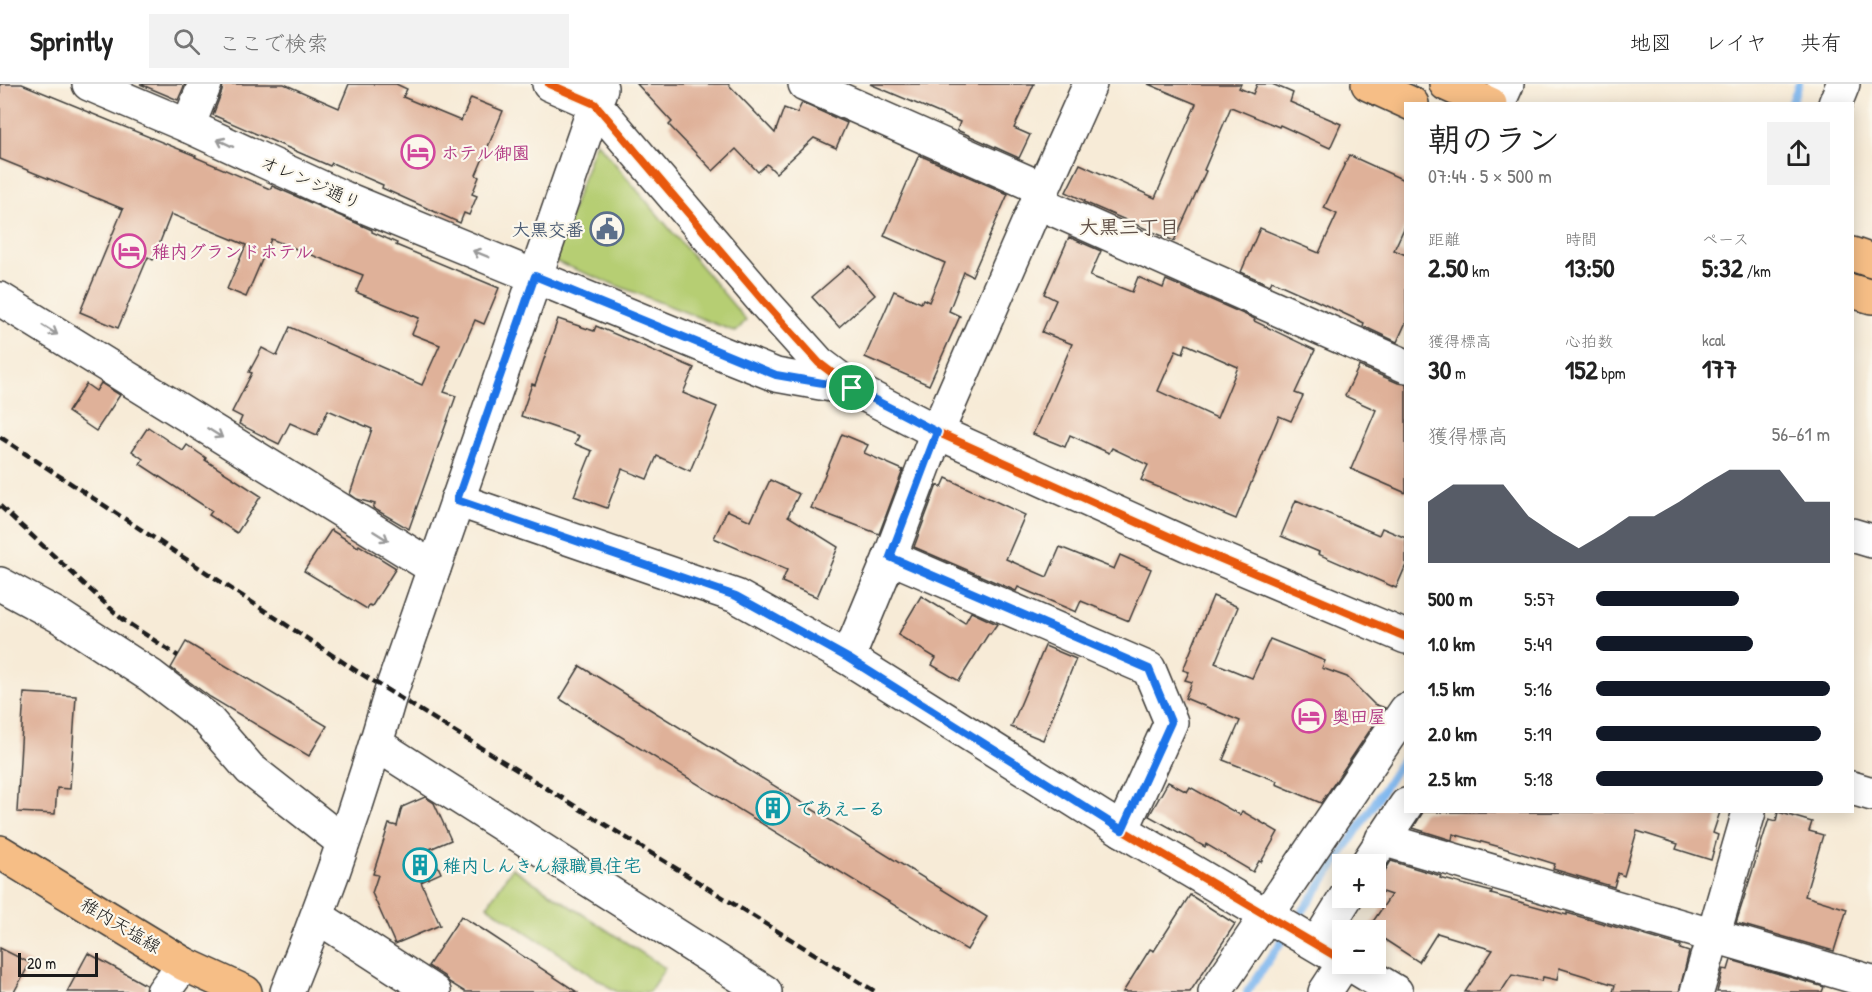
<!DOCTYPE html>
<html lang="ja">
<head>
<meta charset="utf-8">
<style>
  :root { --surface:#fff; --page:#f2f2f2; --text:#222; --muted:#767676; --line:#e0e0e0; --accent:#111827 }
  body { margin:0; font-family:"Patrick Hand","Klee One",sans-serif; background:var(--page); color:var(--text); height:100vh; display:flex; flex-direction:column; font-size:22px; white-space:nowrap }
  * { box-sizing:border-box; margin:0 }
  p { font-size:20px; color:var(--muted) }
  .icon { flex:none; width:33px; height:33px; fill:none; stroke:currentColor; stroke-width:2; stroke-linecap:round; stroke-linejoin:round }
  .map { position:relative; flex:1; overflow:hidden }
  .panel { position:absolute; left:1404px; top:18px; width:450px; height:711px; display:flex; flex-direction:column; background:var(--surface); border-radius:0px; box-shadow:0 3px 15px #0003 }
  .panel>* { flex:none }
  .buttons { position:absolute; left:1332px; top:770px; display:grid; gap:12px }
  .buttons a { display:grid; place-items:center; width:54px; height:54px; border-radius:0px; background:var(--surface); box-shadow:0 3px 15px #0003; font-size:30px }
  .scale { position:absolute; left:18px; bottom:15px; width:80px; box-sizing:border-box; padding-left:6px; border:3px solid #1c1c1c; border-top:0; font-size:16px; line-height:21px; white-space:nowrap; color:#1c1c1c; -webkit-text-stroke:4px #fbf7ec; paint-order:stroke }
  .pin { position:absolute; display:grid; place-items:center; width:51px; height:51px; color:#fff; margin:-26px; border:3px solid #fff; border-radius:50%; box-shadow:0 2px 6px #0007 }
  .round { display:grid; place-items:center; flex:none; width:63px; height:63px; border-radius:0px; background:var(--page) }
  .headline { display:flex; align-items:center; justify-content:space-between; height:102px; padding:0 24px }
  h1 { font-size:33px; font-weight:700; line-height:45px }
  .metrics { display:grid; grid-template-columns:repeat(3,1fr); gap:9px; height:102px; padding:6px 24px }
  .metrics div { display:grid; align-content:center }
  .metrics b { font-size:26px; font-weight:700 }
  .metrics small { font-size:16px; font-weight:400 }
  .metrics p { font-size:16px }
  .chart { height:168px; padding:12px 24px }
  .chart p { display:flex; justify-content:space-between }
  .chart svg { width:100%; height:108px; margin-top:6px; fill:var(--accent); opacity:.7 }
  ul { padding:0 24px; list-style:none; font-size:20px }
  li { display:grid; grid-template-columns:96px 72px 1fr; align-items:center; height:45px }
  li i { height:15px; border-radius:8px; background:var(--accent) }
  header { display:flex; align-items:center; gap:36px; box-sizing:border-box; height:84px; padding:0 30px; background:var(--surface); border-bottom:2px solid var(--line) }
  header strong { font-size:28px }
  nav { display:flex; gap:33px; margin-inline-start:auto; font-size:21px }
  .search { width:420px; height:54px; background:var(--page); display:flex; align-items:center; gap:15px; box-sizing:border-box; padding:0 21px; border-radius:0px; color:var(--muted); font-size:22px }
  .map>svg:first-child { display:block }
</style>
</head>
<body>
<header>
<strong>Sprintly</strong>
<div class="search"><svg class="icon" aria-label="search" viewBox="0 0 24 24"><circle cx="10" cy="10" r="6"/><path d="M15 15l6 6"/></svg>ここで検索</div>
<nav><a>地図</a><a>レイヤ</a><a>共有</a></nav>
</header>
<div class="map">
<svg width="1872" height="908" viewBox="0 0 1872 908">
  <rect width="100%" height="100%" fill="#fbf7ec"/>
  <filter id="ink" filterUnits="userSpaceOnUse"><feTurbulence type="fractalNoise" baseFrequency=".0167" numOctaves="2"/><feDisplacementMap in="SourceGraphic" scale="12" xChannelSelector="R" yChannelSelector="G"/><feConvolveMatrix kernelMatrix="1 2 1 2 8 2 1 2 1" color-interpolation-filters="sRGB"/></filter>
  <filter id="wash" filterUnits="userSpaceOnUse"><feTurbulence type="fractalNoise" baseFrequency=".008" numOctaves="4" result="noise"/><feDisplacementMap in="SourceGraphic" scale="24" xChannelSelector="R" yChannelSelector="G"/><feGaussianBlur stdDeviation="1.35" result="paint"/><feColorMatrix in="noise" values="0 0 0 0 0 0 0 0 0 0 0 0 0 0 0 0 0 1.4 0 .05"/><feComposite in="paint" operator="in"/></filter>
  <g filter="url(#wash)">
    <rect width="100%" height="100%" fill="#f7ebd7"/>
    <!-- green -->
    <g fill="#b6ce73" stroke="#697548" stroke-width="1.5">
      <path d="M596,57l150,179 -10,12 -182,-71z"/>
      <path d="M512,784l153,100 -16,24h-32l-130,-86z"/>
    </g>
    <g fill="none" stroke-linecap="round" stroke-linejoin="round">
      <!-- stream -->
      <g stroke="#7fb7ef" stroke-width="8">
        <path d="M1791,20l8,-20"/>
        <path d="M1293,841l41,-59 72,-112"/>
        <path d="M1247,908l39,-57"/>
      </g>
    </g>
    <g id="blocks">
      <!-- building -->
      <g fill="#dfb199" fill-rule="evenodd">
        <path d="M0,0h22l61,25v1l113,46 -1,1 75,32 2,-3 28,12 72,32v2l25,11 -1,2 103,43 -15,36 -9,-4 -31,72 12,4 -47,133 -36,-21 2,-4 -18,-5 -7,-5 22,-65 -44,-19 -11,25 -27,-12 -11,21 -40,-20 3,-7 -10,-5 20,-39 -3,-1 13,-24 15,8 13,-29 132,58 18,-40 -28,-11 7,-16 -63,-26 7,-17 -92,-36 -25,58 -19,-8 19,-44 -75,-31 -18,46 -5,-3 -30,71 -38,-16 43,-103 -123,-50z"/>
        <path d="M140,0h45l-7,16z"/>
        <path d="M223,0h61l55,24 10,-24h47l11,5 -4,8 58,24 10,-23 32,13 -27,64 3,2 -7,17 5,2 -8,19 -5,-2 -4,10 -78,-35 1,-3 -51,-22 -2,3 -117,-51 9,-24z"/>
        <path d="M637,0h91l47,49 9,-25 13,5 5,-10 45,20 -11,25 -22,-10 -38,35 -9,-9 -9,8 -22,-23 -23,22 -44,-46 3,-3z"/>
        <path d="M870,0h164l-20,44 16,7 -11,23 -62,-28 3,-8z"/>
        <path d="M1148,0h93l-2,4 14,6 4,-10h15l21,9 -3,9 51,22 -11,24 -50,-23 -1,2 -48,-20 -27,63 2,1 -32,70 -90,-39 1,-1 -19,-9 14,-28 75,34 41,-94z"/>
        <path d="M919,71l89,39 -36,82 -8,-4 -15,39 11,5 -31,69 -64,-28 29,-66 27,12 2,-4 6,3 16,-39 -61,-27z"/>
        <path d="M1349,71l57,26v43l-12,26 12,5v67l-9,20 -34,-16 1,-3 -47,-22 -45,-20 -2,4 -29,-13 19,-44 59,25 18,-39 -13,-6z"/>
        <path d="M1069,153l32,14 -11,25 42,16 6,-15 25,11 3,-8 89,39 -1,2 61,29 -20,43 8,3 -12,25 -12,-5 -43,103 -95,-39 7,-15 -36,-17 -3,5 -39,-18 -5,12 -32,-13 39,-90 -30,-12 14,-32 -12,-6zM1186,260l52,23 -21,51 -59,-27 18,-41 7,3z"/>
        <path d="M849,181l26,30 -36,32 -27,-30z"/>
        <path d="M558,235l36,12 2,-5 98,42 -11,25 34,14 -27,64 -33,-15 -10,23 -25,-10 -15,39 -33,-12 18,-45 -17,-7 4,-8 -58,-20 11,-32 3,1z"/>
        <path d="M1359,282l39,17 8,1v109l-55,-24 25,-59 -31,-14z"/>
        <path d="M101,299l19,12 -24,36 -28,-19 18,-28 10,7z"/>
        <path d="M148,343l35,24 4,-6 19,13 -1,2 56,36 -24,37 -28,-18 3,-4 -72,-47 3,-5 -11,-8z"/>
        <path d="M842,350l26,11 -4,8 39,17 -24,64 -68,-26z"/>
        <path d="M946,394l79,37 -19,44 41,18 13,-30 54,22 6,-14 31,14 -22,52 -48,-20 -5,11 -58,-25 -2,4 -102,-44 23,-62 5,2z"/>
        <path d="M770,396l29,14 -11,22 50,31 -21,50 -35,-15 5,-12 -73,-32 13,-28 24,11z"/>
        <path d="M1296,416l83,35 3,-7 24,10v27l-10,23 -78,-34 1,-2 -38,-16z"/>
        <path d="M331,446l27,17 1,-2 37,23 -24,38 -3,-1 -2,4 -63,-38z"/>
        <path d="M921,512l44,27 6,-11 26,12 -7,10 -1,-1 -30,48 -27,-16 4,-7 -38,-23z"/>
        <path d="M1213,512l25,11 -23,56 37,15 18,-39 55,22 -3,7 25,9 27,27 11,4 -64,95 -45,-19 1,-3 -54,-21 17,-39 -55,-23 7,-16 -7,-2 4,-8 -6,-2z"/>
        <path d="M186,558l141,84 -18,30 -99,-59 -39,-29z"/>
        <path d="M1045,562l31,13 -33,81 -32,-13z"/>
        <path d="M580,582l407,251 -20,33 -407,-251z"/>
        <path d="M24,609l52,3 -6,93 -13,-1 -2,26 -38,-2z"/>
        <path d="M1168,698l19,10 3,-5 50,28 2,-4 36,21 -17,30 -2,-1 -6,11 -47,-28 -1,3 -56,-31z"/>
        <path d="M425,713l9,6 17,37 -21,9 11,24 -20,9 19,43 -45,19 -23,-51 6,-18 -5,-1 16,-50 8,2 5,-19z"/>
        <path d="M1423,728h297l-7,21 5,2 -7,25 -35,-11 2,-5 -41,-13 -13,45 -6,-3 -4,14 -61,-18 2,-5 -55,-17 -47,-13 -1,6 -39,-12z"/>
        <path d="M1778,728l34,10 -3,9 14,4 -18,61 42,13 -13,42 -98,-28 33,-104 7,2z"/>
        <path d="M1391,777l50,15 -1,2 52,14 -1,2 76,21v-2l114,33 -1,3 9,3 -10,40h-66l2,-7 -56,-17 -2,12 -14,-3 -1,4 -30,-6 -11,17h-36l28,-42 -56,-17 -18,29 -43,-28v-4l-8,-1 23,-34 -15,-5v-9l7,-7z"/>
        <path d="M1190,811l45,29 -45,68h-67l27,-43 4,2z"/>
        <path d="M461,832l21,13 95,63h-112l-16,-10 -5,-6 -16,-10z"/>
        <path d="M0,864l30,15 -16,29h-14z"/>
        <path d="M88,869l58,32 -1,7h-78z"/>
        <path d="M1731,876l93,27 -2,5h-105l6,-23 5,1z"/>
      </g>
    </g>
  </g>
  <g filter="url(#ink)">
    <use href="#blocks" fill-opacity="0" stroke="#3d3b38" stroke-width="1.5"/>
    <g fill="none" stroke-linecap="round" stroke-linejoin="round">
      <defs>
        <g id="minor">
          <path d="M89,0l99,42 156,72 382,157 50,20 72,13"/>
          <path d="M549,0l46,20 170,199 54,60 33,25 85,44 251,113 218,92"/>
          <path d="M805,0l238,105"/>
          <path d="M1498,20l9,-20"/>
          <path d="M1835,20l8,-20"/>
          <path d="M188,42l17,-42"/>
          <path d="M1037,118l369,164"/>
          <path d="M0,215l434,269"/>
          <path d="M457,416l279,96 112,62 274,172 220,130"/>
          <path d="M1852,451l20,6"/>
          <path d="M890,473l259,112 22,53 -49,108"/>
          <path d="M0,500l59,32 92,60 55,42 44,51 93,73"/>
          <path d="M848,574l42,-101 47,-125 106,-243 47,-105"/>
          <path d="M376,660l389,248"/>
          <path d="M1852,704l20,6"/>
          <path d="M1382,755l490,143"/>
          <path d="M1367,780l39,-59"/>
          <path d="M318,833l116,75"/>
          <path d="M1317,860l29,-47"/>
          <path d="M1348,879l48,29"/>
          <path d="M163,908l21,-28"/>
          <path d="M287,908c40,-98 75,-198 104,-300l210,-604"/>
          <path d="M1215,908l191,-282"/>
          <path d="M1325,908l19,-29"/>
          <path d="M1697,908l52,-180"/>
        </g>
        <path id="major" d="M0,768l184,112 61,28"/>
        <g id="highway">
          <path d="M1368,0l44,20"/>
          <path d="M1446,0l44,20"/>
          <path d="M1852,170l20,7"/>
          <path d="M1852,207l20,6"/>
        </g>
      </defs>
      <!-- minor casing -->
      <use href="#minor" stroke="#3d3b38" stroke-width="36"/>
      <!-- major casing -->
      <use href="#major" stroke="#3d3b38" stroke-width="36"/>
      <!-- highway casing -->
      <use href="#highway" stroke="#3d3b38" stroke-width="36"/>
      <!-- minor -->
      <use href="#minor" stroke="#fff" stroke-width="33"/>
      <!-- major -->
      <use href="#major" stroke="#f6be86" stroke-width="33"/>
      <!-- highway -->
      <use href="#highway" stroke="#f6be86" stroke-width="33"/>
      <!-- rail -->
      <g stroke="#1c1c1c" stroke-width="4.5" stroke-dasharray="9 4.5" stroke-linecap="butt">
        <path d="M0,353l355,233 521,322"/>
        <path d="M0,422l122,113 56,37"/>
      </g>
      <defs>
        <g id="cycleway">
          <path d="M549,0l46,20 170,199 54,60 33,25 85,44 251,113 218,92"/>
          <path d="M457,416l279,96 112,62 274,172 220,130"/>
        </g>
      </defs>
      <!-- cycleway casing -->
      <use href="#cycleway" stroke="#fbf7ec" stroke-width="11"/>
      <!-- cycleway -->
      <use href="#cycleway" stroke="#e8590c" stroke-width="8"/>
    </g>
    <!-- one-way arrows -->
    <defs><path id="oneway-shaft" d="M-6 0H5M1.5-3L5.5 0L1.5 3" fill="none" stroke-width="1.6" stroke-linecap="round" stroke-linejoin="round" transform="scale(1.5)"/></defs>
    <g stroke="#999">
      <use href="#oneway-shaft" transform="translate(225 59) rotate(-155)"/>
      <use href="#oneway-shaft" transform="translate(481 170) rotate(-158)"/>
      <use href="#oneway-shaft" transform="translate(50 246) rotate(32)"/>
      <use href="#oneway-shaft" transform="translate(215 349) rotate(32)"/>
      <use href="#oneway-shaft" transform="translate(381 452) rotate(32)"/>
    </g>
  </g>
  <g fill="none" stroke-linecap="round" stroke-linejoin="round" filter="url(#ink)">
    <defs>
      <path id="route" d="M535,192l241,99 76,13 85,44 -47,125 259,112 22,53 -49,108 -274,-172 -112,-62 -279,-96z"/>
    </defs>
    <!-- route casing -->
    <use href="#route" stroke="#fff" stroke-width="12"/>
    <!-- route -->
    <use href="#route" stroke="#1a73e8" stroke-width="8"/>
  </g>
  <!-- icons -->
  <defs>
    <symbol id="hotel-ring" viewBox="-11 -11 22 22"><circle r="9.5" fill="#fbf7ec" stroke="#d1479c" stroke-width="1.5"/><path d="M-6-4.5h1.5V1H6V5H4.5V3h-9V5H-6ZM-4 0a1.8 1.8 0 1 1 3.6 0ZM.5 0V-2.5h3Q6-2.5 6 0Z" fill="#d1479c"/></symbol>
    <symbol id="civic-ring" viewBox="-11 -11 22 22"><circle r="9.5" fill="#fbf7ec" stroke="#5c6f8a" stroke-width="1.5"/><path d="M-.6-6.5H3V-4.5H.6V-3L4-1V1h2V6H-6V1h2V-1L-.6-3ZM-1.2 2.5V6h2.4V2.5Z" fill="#5c6f8a"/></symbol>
    <symbol id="building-ring" viewBox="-11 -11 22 22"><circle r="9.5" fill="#fbf7ec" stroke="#0f9aa8" stroke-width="1.5"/><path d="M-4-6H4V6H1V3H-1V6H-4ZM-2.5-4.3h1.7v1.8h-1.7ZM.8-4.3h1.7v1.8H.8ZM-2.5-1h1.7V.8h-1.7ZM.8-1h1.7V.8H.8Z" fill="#0f9aa8"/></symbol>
  </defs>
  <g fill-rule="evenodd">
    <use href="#hotel-ring" x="399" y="49" width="38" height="38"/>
    <use href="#civic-ring" x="588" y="126" width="38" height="38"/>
    <use href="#hotel-ring" x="110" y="148" width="38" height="38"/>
    <use href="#hotel-ring" x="1290" y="613" width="38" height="38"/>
    <use href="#building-ring" x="754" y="705" width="38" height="38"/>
    <use href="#building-ring" x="401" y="762" width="38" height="38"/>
  </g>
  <g text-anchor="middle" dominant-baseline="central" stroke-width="4.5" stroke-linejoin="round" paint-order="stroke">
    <!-- hotel labels -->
    <g font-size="18" font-weight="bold" fill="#b23c85" stroke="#fbf7ec" text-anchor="start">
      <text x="441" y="68">ホテル御園</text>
      <text x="152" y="167">稚内グランドホテル</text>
      <text x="1332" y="632">奥田屋</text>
    </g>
    <!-- street labels -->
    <g font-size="18" fill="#1c1c1c" stroke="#fbf7ec">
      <text transform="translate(311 98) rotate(24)">オレンジ通り</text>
      <text transform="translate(121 841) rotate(31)">稚内天塩線</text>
    </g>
    <!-- service labels -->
    <g font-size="18" font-weight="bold" fill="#4e5e75" stroke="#fbf7ec" text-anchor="end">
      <text x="584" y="145">大黒交番</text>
    </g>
    <!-- culture labels -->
    <g font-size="18" font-weight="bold" fill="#0d838f" stroke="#fbf7ec" text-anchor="start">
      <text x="796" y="724">であえーる</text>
      <text x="443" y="781">稚内しんきん緑職員住宅</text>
    </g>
    <!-- neighbourhood labels -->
    <g font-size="20" font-weight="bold" fill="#605048" stroke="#fbf7ec">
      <text x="1129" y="142">大黒三丁目</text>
    </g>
  </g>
</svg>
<div class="buttons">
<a>+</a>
<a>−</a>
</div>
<div class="scale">20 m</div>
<div class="pin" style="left:852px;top:304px;background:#1e9e55"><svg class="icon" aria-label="arrive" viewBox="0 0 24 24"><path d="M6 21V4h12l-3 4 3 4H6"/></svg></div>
<section class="panel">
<div class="headline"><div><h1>朝のラン</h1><p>07:44 · 5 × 500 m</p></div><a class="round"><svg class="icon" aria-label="share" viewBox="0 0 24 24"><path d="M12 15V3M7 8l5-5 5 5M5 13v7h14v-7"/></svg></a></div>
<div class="metrics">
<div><p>距離</p><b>2.50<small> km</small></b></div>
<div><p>時間</p><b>13:50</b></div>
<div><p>ペース</p><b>5:32<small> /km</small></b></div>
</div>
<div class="metrics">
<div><p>獲得標高</p><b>30<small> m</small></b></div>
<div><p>心拍数</p><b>152<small> bpm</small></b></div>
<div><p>kcal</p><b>177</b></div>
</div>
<div class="chart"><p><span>獲得標高</span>56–61 m</p>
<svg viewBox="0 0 160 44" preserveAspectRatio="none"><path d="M0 44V19L10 12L20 12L30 12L40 25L50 32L60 38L70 32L80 25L90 25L100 19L110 12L120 6L130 6L140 6L150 19L160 19V44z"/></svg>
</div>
<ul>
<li><b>500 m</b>5:57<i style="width:61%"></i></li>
<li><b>1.0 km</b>5:49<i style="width:67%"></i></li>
<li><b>1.5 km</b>5:16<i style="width:100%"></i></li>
<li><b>2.0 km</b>5:19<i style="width:96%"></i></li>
<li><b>2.5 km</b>5:18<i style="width:97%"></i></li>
</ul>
</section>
</div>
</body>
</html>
